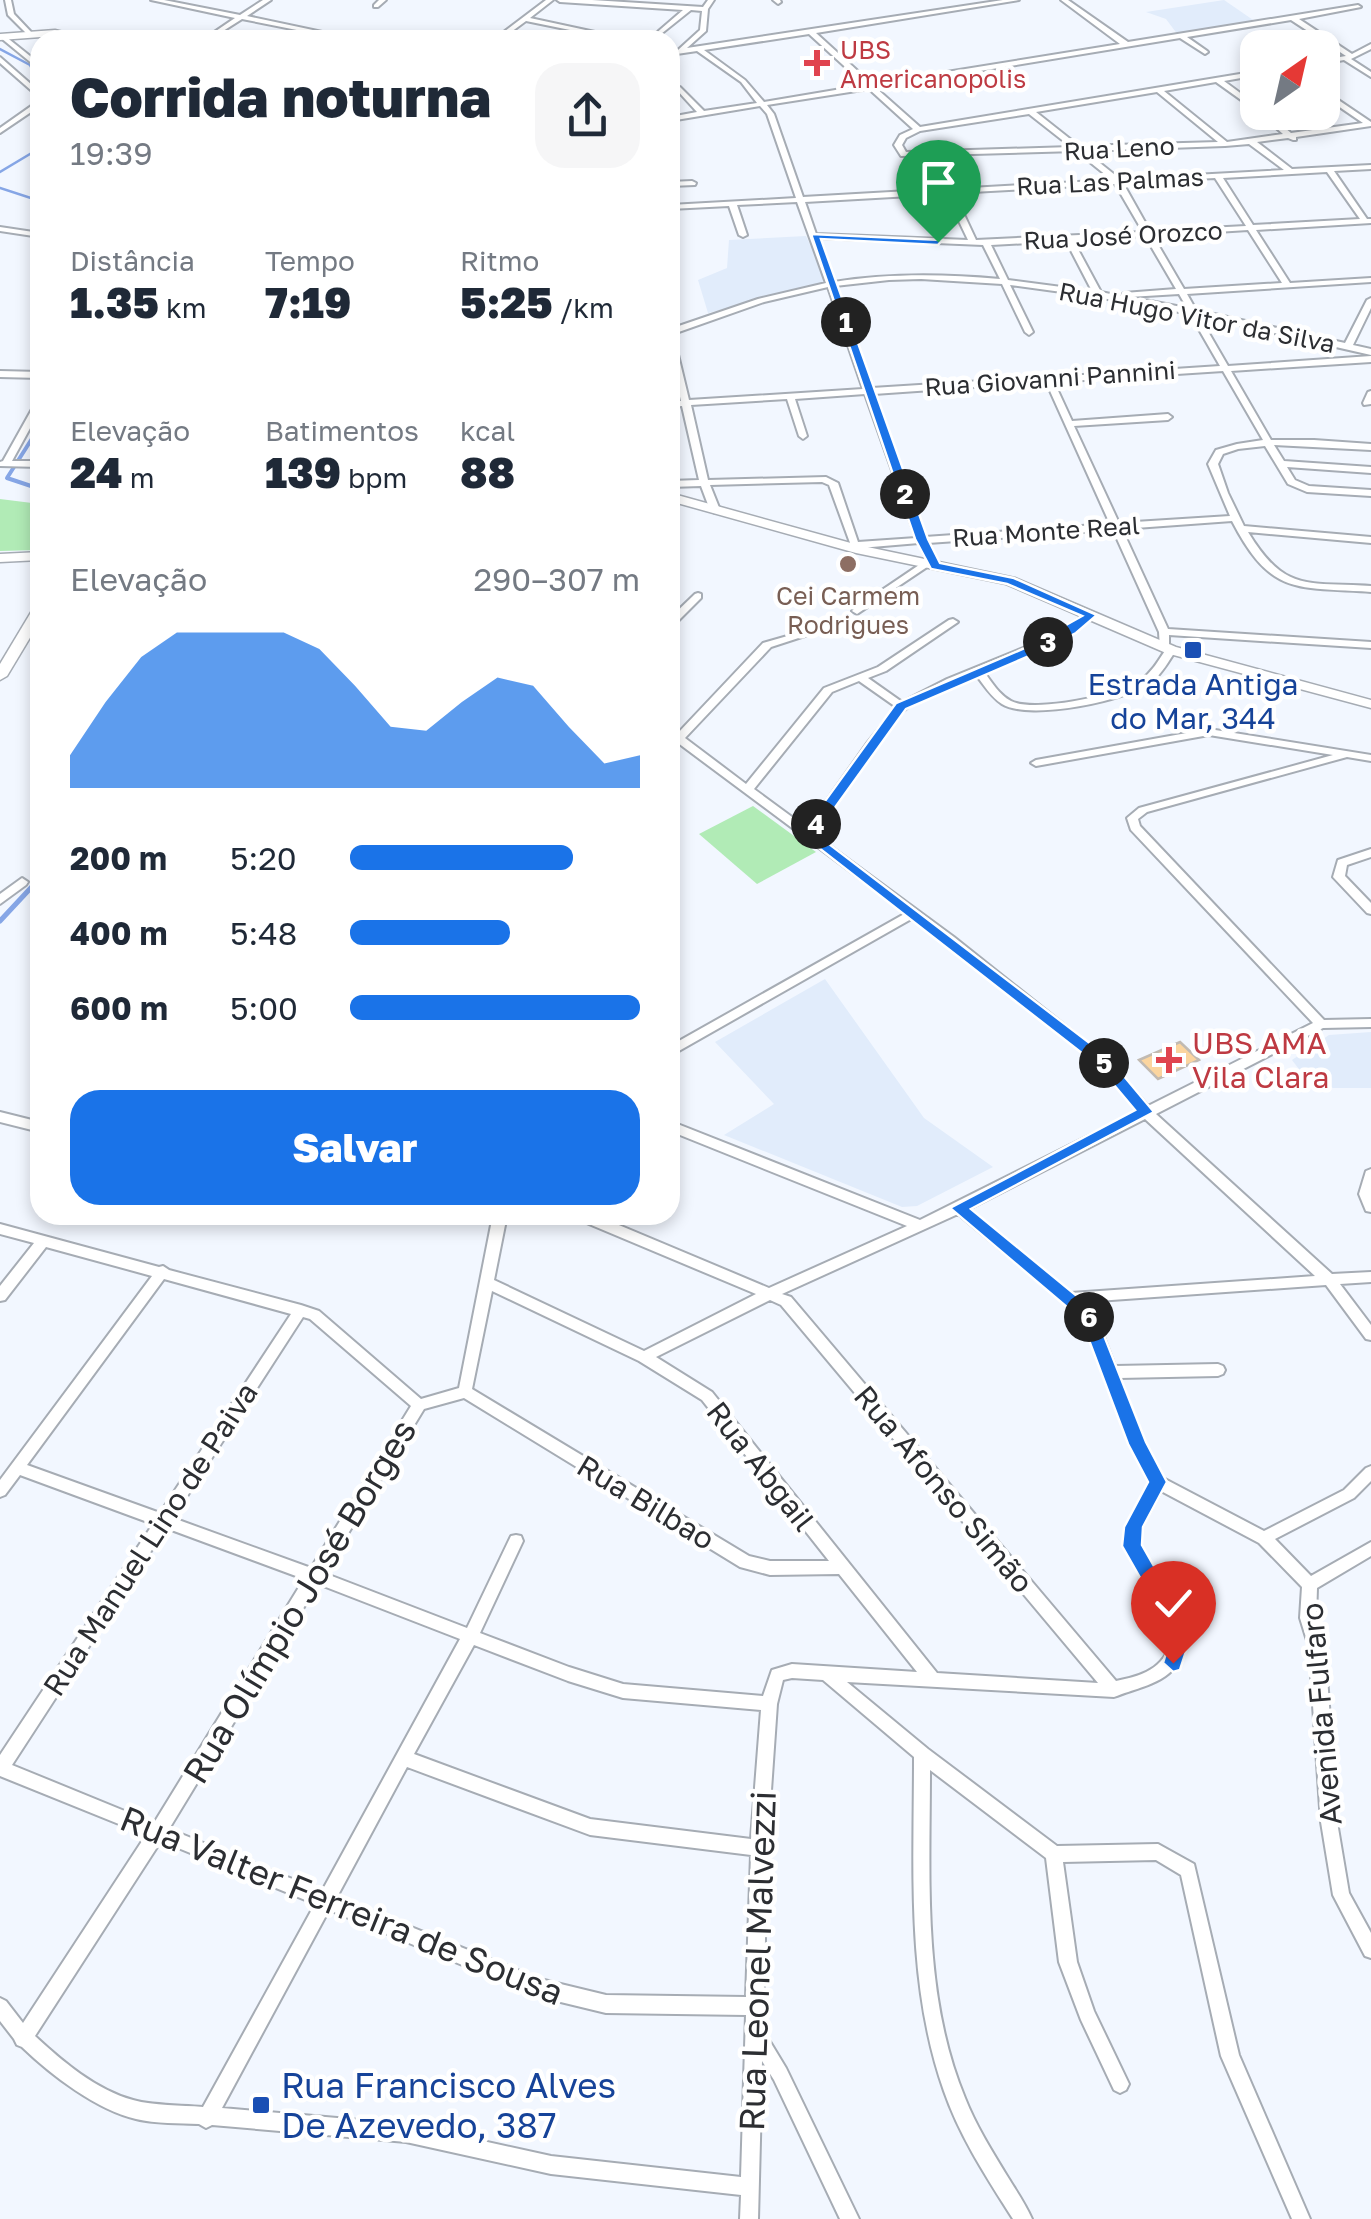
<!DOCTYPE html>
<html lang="pt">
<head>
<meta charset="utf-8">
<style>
  :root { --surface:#fff; --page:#f6f6f7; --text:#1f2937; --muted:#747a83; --accent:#1a73e8 }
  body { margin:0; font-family:"Golos Text",sans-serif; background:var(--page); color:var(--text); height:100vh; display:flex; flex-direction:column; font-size:38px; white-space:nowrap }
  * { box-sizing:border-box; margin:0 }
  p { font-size:32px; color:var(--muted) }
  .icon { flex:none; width:55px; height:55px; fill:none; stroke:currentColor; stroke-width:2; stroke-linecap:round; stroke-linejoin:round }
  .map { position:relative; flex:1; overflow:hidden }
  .side { position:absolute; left:30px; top:30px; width:650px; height:1195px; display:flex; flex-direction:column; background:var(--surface); border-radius:30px; box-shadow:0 5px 15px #0003 }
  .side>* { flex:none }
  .needle { width:65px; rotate:34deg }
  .controls { position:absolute; left:1240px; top:30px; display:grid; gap:20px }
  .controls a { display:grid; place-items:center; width:100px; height:100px; border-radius:20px; background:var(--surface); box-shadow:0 5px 15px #0003; font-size:50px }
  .pin { position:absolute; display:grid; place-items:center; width:85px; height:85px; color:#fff; margin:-102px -42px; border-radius:50% 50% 50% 0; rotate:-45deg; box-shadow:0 0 10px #0007 }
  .pin .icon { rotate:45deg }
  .km { position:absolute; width:50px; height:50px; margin:-25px; border-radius:50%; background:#222; color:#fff; font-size:28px; line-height:50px; text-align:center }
  .round { display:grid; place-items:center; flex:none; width:105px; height:105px; border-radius:30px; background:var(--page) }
  .summary { display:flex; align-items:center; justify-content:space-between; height:170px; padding:0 40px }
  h1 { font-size:55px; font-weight:800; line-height:75px }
  .figures { display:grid; grid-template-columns:repeat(3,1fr); gap:15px; height:170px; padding:10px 40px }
  .figures div { display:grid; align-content:center }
  .figures b { font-size:42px; font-weight:800 }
  .figures small { font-size:28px; font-weight:400 }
  .figures p { font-size:28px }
  .chart { height:280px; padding:20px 40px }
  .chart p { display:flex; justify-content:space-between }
  .chart svg { width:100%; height:180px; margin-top:10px; fill:var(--accent); opacity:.7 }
  .button { display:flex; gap:20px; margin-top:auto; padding:20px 40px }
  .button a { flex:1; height:115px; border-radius:30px; background:var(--accent); color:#fff; font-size:40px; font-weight:800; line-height:115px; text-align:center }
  ul { padding:0 40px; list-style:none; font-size:32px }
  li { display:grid; grid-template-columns:160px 120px 1fr; align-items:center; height:75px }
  li i { height:25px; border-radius:12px; background:var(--accent) }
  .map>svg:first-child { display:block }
</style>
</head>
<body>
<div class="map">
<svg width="1371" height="2219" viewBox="0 0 1371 2219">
  <rect width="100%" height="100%" fill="#f2f7ff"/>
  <!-- built -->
  <g fill="#e1ecfb">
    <path d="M1224,0l32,22 -78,13 -12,-16 -20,-7z"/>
    <path d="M806,236l22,47 -120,30 -10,-33 29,-12 2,-28z"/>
    <path d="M825,979l99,139 69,49 -76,39 -15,1 -178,-72 50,-31 -59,-62z"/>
    <path d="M1371,1032v56h-38l-28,-11 -13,-17 37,-25z"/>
  </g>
  <!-- green -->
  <g fill="#b1ebb6">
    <path d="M0,499l40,5v46l-40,1z"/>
    <path d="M753,806l63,46 -59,32 -58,-50z"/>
  </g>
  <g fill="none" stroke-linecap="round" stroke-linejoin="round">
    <!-- stream-far2 -->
    <g stroke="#86a6e6" stroke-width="2.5">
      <path d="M0,49l30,16 10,20"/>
      <path d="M0,172l40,-24"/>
      <path d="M0,188l40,13"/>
    </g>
    <!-- stream-far1 -->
    <path stroke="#86a6e6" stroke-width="4" d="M40,426l-33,52 33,11"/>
    <!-- stream -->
    <path stroke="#86a6e6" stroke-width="5" d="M0,921l40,-43"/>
  </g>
  <!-- building -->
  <path fill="#fbd59f" stroke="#c1bab2" stroke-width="2.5" d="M1180,1042l19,18 -41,19 -19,-19z"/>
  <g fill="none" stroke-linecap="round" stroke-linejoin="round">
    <defs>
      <g id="street">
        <path d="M5,0h6l3,14 18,19v2h-4l-20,-20z"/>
        <path d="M151,0h13l76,15 23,-15h8l-24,16 113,24h-13l-105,-21 -30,19 -3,-2 1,-1 25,-17z"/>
        <path d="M379,0h7l-8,7h-4v-2z"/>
        <path d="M546,0h7l-23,18 102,22h-13l-93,-19 -26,19h-7z"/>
        <path d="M557,0h35l111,7 5,-7h6l-6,9 -2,22 -19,17 316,-48h16l-203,33 56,51 248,-40 -59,-44h7l60,42 230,-37 3,2 -62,12 53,35 19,-10v5l-20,10 20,13v5l-27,-17 -22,4v-4l24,-4 -55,-36 -104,17 20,14 1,1 -3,2 -25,-16 -304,50 44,39 338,-56v4l-34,6 34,25v6l-42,-30 -52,9 63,51 56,-8 -25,-22h8l25,21 72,-10 -41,-28v-6l49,33v4l-75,11v3h-3l-5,-2 -31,4 35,27 79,-4v4l-37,2 33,48h4v4l-115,7 34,53 81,-5v4l-184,12 9,16 149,33 22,-43 4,-2v10l-18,37 18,4v6l-172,-39 29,50 143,-10v6l-140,9 40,69h43l57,4v6l-97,-5 10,16 87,6v6l-84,-6 8,13 14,6 62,4v6l-64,-4 -19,-8 -23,-38 -27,3 -15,5 -5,10 10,29 16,33 127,11v6l-123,-11c37,61 59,50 123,54v6c-76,-5 -100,4 -139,-71l-110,8 46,100 203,13v6l-202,-13v13h6l1,2c-7,11 -14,23 -23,31 -24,20 -124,40 -151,23 -11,-7 -18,-19 -26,-29l-46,20 -22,12 -8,7 -25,33 -61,87 140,103 152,121 42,48 165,-83 -182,-193 -4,-12 12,-10 194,-53 -124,-20 -173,31 -5,-3 5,-3 173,-31 162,26v6l-24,-4 -200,55 -9,7 2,7 184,194 47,-1v8l-48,1 -167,86 176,160 39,-2v10l-31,2 31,41v15l-5,-1 -40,-54 -243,17 12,12 20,52 103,-2 5,2 2,4 -2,4 -5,2 -99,2 25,65 19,35 101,53 80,-41 22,-22 5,-2v15l-17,17 -79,41 36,37 60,-34v14l-54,32 -1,30 9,29 12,175 12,71 22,40v25l-6,-2 -32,-61 -12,-73 -12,-175 -9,-29 2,-31 -43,-44 -98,-52 -20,37 -2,16 51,89c-11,49 -36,49 -76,64l-267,-15 81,67 129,97 101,-2 36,20 45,191 71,164h-18l-71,-163 -40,-181 -25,-15 -93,2 14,100 17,49 35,73 -3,6 -6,3 -6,-3 -33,-70 -22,-58 -13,-104 -116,-88c0,108 -8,225 35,328 11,28 28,55 44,81 8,13 17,26 23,40h-19c-26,-41 -53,-82 -69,-128 -38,-107 -30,-222 -30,-334l-91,-77 -31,-2 -9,2 -6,24 -10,144 -4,182 23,38 73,151h-19l-66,-139 -12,-19 -4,158h-18l1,-24 -190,-21 -145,-32 -194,-17 -6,3 -7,-4c-20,-1 -43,0 -63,-5 -39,-9 -85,-44 -114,-72l-5,-2 -3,-6 -14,-18v-23l6,3 17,22 123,-188 -146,-59v-21l153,-231 -133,-49 -15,20 -5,2v-17l152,-204 -106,-29 -41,53 -5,1v-15l34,-43 -34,-9v-10l159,43 4,-1 6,4 132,35 18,6 102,88 38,-11 34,-173h14l-13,65 150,71 112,-57 -179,-75 -2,-4h20l174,73 138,-62 -237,-95v-10l250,99 218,-109 -40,-47 -185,-146 -243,138v-10l236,-133 -236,-176v-8l8,4 85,-90 49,-14 5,3 -46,15 -86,91 61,46 78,-96 54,-21 71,-47 4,-1 5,3 -72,49 -18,7 34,24 45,-23 96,-39 48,-28 5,3 -2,2c-34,24 -71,40 -110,55 8,10 15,23 27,29 23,12 109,-6 130,-21 11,-8 18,-20 25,-31h-6l-1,-17 -46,-102 -185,13 12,23 -2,2h-6l-2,-3 -73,49 -5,-3 2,-2 68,-46 7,1 -10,-21 -59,5 -1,3h-6l-24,-66 -7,-3 -112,3 10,25 -5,3 -5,-3 -9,-24 -31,1v-6l29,-1 -17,-74 -12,1v-6h11l-11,-48v-24l88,-30 68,-16 -29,-81 -60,3 10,30 -4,2 -4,-2 -10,-29 -59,3v-4l126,-7 -29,-84 -7,-8 -90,15v-4l27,-5 -21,-23 4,-2 24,24 53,-8 -16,-21 -44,-31 -27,4v-4l8,-1 22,-20 2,-19 -11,-1 -35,28 -3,-2 1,-1 29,-25 -123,-8zM809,34l56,51 -101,17 -19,-22 -41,-30zM869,89l44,40 -13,6 -6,10 7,11 175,-5 36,29 -160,9 -4,-2 -4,2 -141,8 -29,-83 -7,-9zM1157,92l61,50 -139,4 -43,-34zM1029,114l42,33 -165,5 -4,-7 4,-7 14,-7zM1249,144l35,26 -164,9 -35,-28 140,-5zM1327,172l33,47 -107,6 -30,-47zM1215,178l31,48 -96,5 -27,-48zM1115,184l28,48 -167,8 -22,-47zM946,194l22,46 -152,-6 -11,-32zM1248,230l34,53 -98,6 -31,-53zM1145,236l31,53 -52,4 -4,3 -19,-4 -28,-52zM818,238l165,7 17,34c-56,-5 -111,-6 -166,3zM1066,241l26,50 -84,-11 -17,-35zM921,279l81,5 23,48 4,3 4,-3 -23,-47 81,11 99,18 30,52 -168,11 -4,-2 -4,2 -172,11 -37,-102 54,-6zM828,287l35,102 -174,11 -16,-66 91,-32zM1179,294l8,14 -58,-11zM1223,371l40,69 -26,4 -21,6 -8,14 22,52 -111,7 -45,-97 94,-6 4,-3 -4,-3 -96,7 -18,-39zM1046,382l64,142 -185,13 -51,-143zM865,394l51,144 -58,4 -20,-59 -12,-6 -118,3 -17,-75 96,-6 12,37 4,3 4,-3 -12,-37zM859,681l37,26 -28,35 -61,86 -53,-39 78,-97zM1145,1119l170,157 -244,17 -102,-84zM958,1214l124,103 48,127 21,38 -24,45 -2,18 49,89c-7,32 -27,41 -58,47l-325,-384 -9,-3zM164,1279l127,35 -131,199 -133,-48zM492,1291l147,70 63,39 127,161h-59l-21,-5 -277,-167zM770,1300l11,5 317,378 -161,-10 -225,-281 -56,-35zM303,1317l7,2 101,87 -100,162 -138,-50zM464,1398l276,169 30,8 69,-1 78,98 -125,-8 -20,6 -9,26 -140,-12 -54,-17 -89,-34 43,-92 -2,-5 -5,-1 -5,1 -44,92 -143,-55 100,-164zM166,1528l138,51 -150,244 -142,-58zM318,1584l142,55 -138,252 -153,-62zM474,1645l94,36 55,17 138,12 -10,129 -161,-20 -176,-65zM407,1767l183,68 161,20 -5,142 -140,-2 -66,-16 -203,-82zM161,1841l154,63 -112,203c-22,-2 -49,-1 -70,-7 -37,-10 -71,-39 -98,-64zM329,1910l211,87 66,16 140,2 -5,162 -190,-21 -145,-32 -184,-16z"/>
        <path d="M773,0h7l1,2 -3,2z"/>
        <path d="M1,36h4l35,28v6l-39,-32z"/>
        <path d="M0,57l40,35v14l-40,27v-5l37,-26 -4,-10 -33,-29z"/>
        <path d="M37,166h3v10l-4,-2z"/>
        <path d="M692,181l4,2 -1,2 -25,1v-4z"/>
        <path d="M0,227l40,6v4l-40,-6z"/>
        <path d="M0,371l40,1v6l-40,-1z"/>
        <path d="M1371,391v13l-7,1 -1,-2 5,-11z"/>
        <path d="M40,399v11l-28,51h28v6l-40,-1v-4l3,-1 33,-59z"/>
        <path d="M698,593l3,1v4l-27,27 -4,1v-8l25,-24z"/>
        <path d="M1371,849v8l-24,8 -2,11 26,27v11l-4,-1 -34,-36 5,-17z"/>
        <path d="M22,878l6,4 -2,3 -26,19v-10z"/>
        <path d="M0,1112l40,10v10l-40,-10z"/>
        <path d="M1371,1169v43l-5,-1 -7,-17 7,-23z"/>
      </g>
      <g id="secondary">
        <path d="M55,30l42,10 -42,-4 -55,4v-6z"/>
        <path d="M670,493l188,52 157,33 161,69 195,53v8l-205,-55 -160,-69 -150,-31 -186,-52z"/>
        <path d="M40,552v8l-40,2v-8z"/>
        <path d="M40,605v16l-33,55 -7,4v-16l33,-55z"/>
      </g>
    </defs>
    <!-- street casing -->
    <use href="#street" stroke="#a6acb4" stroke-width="4"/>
    <!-- secondary casing -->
    <use href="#secondary" stroke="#a6acb4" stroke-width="3"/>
    <!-- street -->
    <use href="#street" fill="#fff" fill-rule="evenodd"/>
    <!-- secondary -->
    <use href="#secondary" fill="#fff" fill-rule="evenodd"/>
  </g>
  <!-- route -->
  <path fill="#1a73e8" stroke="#fff" stroke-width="2.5" d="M811,234l131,6 -4,5 -117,-6 107,300 12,24 74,15 83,37 -21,18 -42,21 -128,55 -90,125 292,223 46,55 -183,97 123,101 52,132 21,40 -24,45 -1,18 50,88 -12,37 -7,2 -10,-9 9,-29 -50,-88 2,-19 24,-45 -20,-38 -47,-125 -131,-111 185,-98 -38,-45 -296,-231 95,-131 129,-55 57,-32 -75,-32 -76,-15 -16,-30z"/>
  <!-- markers -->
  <g fill="#e0444e" stroke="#fff" stroke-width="4">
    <path d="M812 48h10v10h10v10h-10v10h-10v-10h-10v-10h10z"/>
    <path d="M1164 1045h10v10h10v10h-10v10h-10v-10h-10v-10h10z"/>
  </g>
  <circle fill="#8d6e63" stroke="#fff" stroke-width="4" cx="848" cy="564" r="10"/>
  <g fill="#1a4fb4" stroke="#fff" stroke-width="4">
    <rect x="1183" y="640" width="20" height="20" rx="5"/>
    <rect x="251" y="2095" width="20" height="20" rx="5"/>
  </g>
  <g text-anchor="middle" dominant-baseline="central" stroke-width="9" stroke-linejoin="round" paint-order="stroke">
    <!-- far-health labels -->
    <g font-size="25" fill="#be3a42" stroke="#fff" text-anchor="start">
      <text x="840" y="49">UBS<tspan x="840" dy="29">Americanopolis</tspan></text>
    </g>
    <!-- far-street labels -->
    <g font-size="25" fill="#2c2e32" stroke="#fff">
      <text transform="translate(1119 148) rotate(-3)">Rua Leno</text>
      <text transform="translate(1110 181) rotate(-3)">Rua Las Palmas</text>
      <text transform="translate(1123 235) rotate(-3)">Rua José Orozco</text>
      <text transform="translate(1197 317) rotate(11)">Rua Hugo Vitor da Silva</text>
      <text transform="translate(1050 378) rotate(-4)">Rua Giovanni Pannini</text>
      <text transform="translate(1046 531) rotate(-4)">Rua Monte Real</text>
    </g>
    <!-- far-education labels -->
    <g font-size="25" fill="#785e54" stroke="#fff">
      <text x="848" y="595">Cei Carmem<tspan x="848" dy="29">Rodrigues</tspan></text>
    </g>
    <!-- transit labels -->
    <g font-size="30" fill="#164399" stroke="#fff">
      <text x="1193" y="684">Estrada Antiga<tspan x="1193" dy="34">do Mar, 344</tspan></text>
    </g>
    <!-- health labels -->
    <g font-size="30" fill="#be3a42" stroke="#fff" text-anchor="start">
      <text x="1192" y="1043">UBS AMA<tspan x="1192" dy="34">Vila Clara</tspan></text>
    </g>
    <!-- street labels -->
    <g font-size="30" fill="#2c2e32" stroke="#fff">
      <text transform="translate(761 1466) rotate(52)">Rua Abgail</text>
      <text transform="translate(944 1489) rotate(50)">Rua Afonso Simão</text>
      <text transform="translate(646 1502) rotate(31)">Rua Bilbao</text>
      <text transform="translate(150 1539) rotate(-57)">Rua Manuel Lino de Paiva</text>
      <text transform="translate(1321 1714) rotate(-95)">Avenida Fulfaro</text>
    </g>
    <!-- near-street labels -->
    <g font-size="35" fill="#2c2e32" stroke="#fff">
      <text transform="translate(299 1601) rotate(-59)">Rua Olímpio José Borges</text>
      <text transform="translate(342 1905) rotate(22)">Rua Valter Ferreira de Sousa</text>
      <text transform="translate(757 1961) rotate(-88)">Rua Leonel Malvezzi</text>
    </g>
    <!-- near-transit labels -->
    <g font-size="35" fill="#164399" stroke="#fff" text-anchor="start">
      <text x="281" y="2085">Rua Francisco Alves<tspan x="281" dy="40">De Azevedo, 387</tspan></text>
    </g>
  </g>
</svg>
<div class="controls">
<a><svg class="needle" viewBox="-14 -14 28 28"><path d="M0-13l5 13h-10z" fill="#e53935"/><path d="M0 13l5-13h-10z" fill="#747a83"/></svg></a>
</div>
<div class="pin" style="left:938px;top:242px;background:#1e9e55"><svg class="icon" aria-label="arrive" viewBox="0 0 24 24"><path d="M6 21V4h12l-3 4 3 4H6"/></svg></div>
<div class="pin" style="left:1173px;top:1663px;background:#d93025"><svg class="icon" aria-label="check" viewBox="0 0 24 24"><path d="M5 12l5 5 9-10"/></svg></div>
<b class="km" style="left:846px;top:322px">1</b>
<b class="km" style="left:905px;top:494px">2</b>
<b class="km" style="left:1048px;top:642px">3</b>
<b class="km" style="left:816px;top:824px">4</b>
<b class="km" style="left:1104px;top:1063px">5</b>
<b class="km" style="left:1089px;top:1317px">6</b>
<section class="side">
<div class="summary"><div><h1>Corrida noturna</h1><p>19:39</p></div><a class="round"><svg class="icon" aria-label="share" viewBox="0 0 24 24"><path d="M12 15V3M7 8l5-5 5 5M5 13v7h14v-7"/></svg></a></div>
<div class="figures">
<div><p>Distância</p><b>1.35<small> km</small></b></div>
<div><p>Tempo</p><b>7:19</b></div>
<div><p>Ritmo</p><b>5:25<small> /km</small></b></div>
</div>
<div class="figures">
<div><p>Elevação</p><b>24<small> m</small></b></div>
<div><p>Batimentos</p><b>139<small> bpm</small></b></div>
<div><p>kcal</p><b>88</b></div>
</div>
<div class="chart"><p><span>Elevação</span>290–307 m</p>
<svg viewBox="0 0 160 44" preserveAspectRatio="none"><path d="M0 44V36L10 23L20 12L30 6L40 6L50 6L60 6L70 10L80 19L90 29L100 30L110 23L120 17L130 19L140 29L150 38L160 36V44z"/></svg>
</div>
<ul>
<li><b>200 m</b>5:20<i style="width:77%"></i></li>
<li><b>400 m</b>5:48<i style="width:55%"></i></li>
<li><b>600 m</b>5:00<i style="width:100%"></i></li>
</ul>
<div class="button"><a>Salvar</a></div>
</section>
</div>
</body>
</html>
